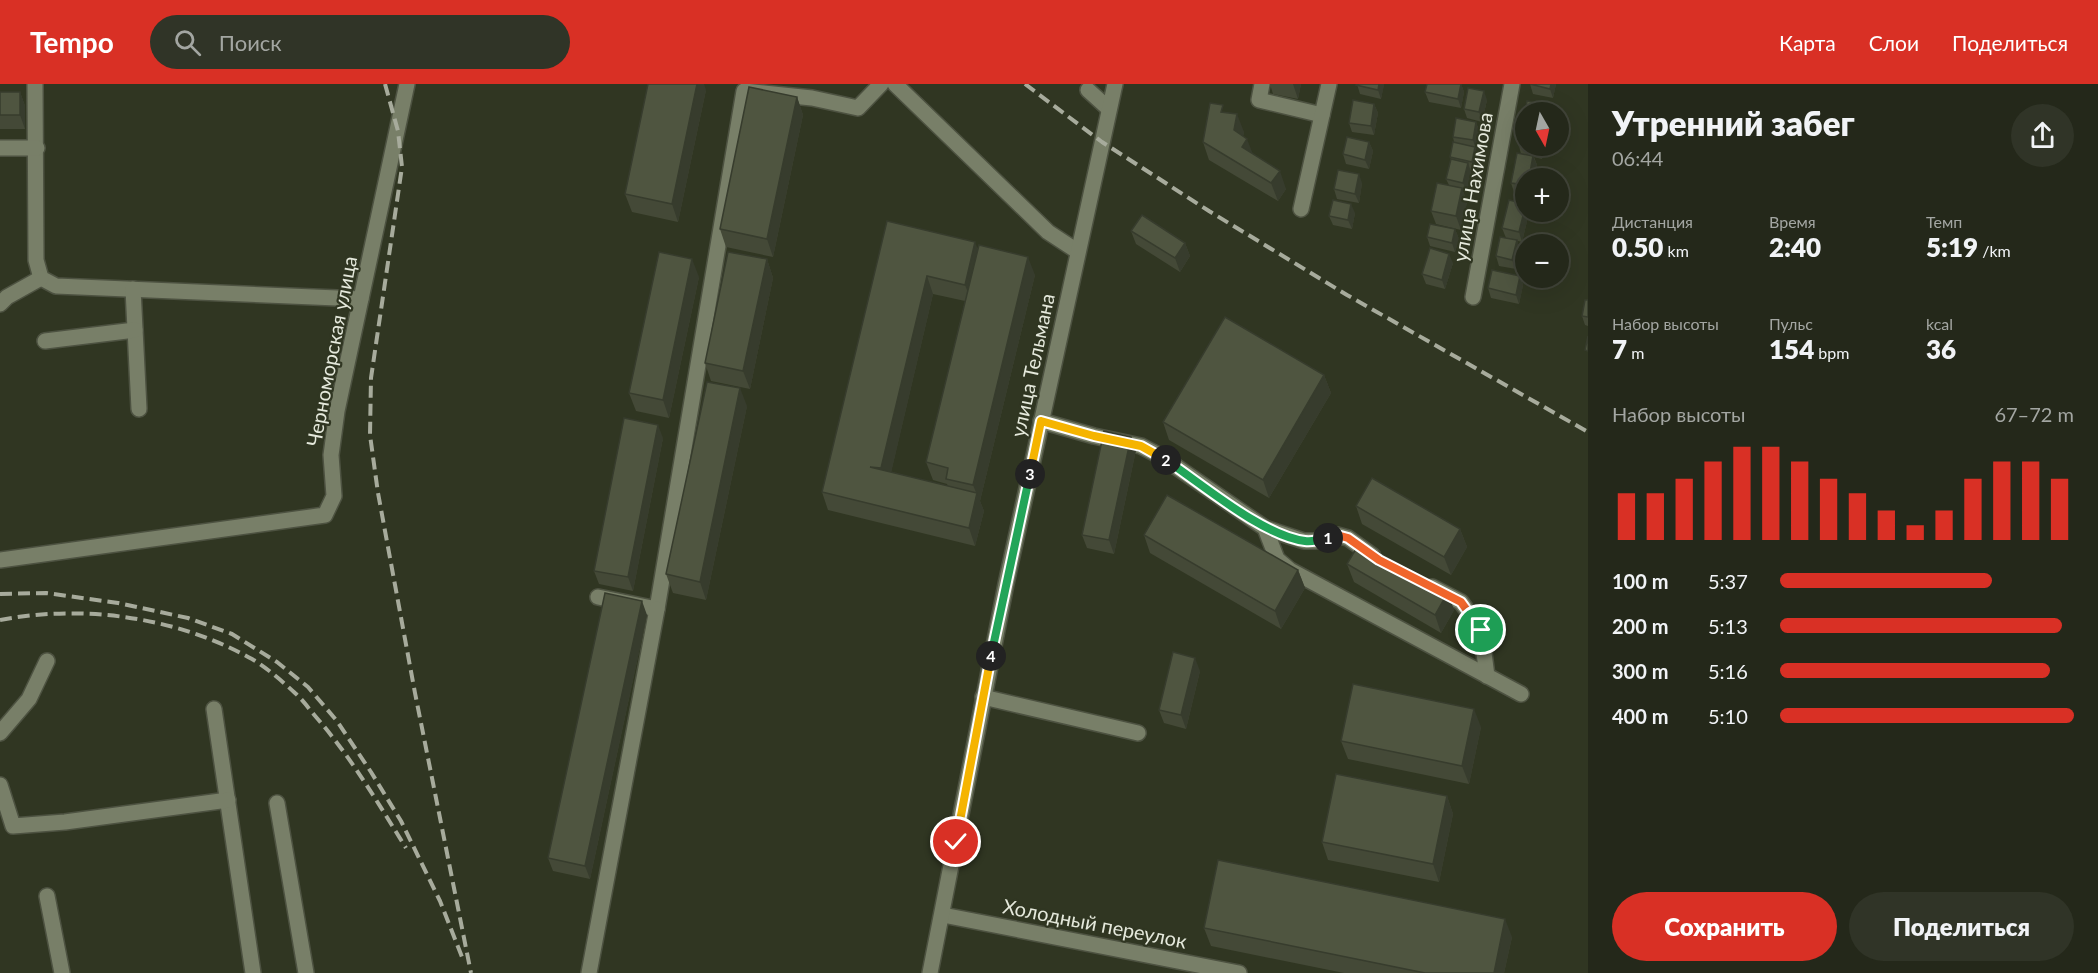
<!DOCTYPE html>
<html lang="ru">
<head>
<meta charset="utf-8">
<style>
  :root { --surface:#24281a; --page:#303427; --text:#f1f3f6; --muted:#a3a6a2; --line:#414439; --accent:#d93025 }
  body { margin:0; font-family:Lato,sans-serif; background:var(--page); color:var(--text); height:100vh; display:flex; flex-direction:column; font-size:22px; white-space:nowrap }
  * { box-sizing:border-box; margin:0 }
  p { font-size:20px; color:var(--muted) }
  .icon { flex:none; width:33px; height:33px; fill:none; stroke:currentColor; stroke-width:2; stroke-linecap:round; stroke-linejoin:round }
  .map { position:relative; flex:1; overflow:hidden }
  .sheet { display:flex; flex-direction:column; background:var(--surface); width:510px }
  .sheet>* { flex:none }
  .needle { width:39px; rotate:171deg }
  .fabs { position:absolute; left:1515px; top:18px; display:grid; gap:12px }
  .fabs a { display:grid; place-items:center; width:54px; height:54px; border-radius:50%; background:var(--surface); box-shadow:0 6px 24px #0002,0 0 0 2px var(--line); font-size:30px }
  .pin { position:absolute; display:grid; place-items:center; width:51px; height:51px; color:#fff; margin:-26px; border:3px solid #fff; border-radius:50%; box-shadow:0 2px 6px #0007 }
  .km { position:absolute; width:30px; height:30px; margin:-15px; border-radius:50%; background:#222; color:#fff; font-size:16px; line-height:30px; text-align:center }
  .round { display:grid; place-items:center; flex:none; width:63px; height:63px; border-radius:32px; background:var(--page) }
  .overview { display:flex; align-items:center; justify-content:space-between; height:102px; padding:0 24px }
  h1 { font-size:33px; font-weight:800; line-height:45px }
  .metrics { display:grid; grid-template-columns:repeat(3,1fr); gap:9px; height:102px; padding:6px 24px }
  .metrics div { display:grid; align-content:center }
  .metrics b { font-size:26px; font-weight:800 }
  .metrics small { font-size:16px; font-weight:400 }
  .metrics p { font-size:16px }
  .chart { height:168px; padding:12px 24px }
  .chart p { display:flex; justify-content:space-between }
  .chart svg { width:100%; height:108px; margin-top:6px; stroke:var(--accent); stroke-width:6 }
  .action { display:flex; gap:12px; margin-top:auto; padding:12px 24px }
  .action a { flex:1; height:69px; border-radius:36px; background:var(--accent); color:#fff; font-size:24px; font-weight:800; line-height:69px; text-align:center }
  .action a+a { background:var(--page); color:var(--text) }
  ul { padding:0 24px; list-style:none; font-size:20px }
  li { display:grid; grid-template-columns:96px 72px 1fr; align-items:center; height:45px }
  li i { height:15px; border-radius:8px; background:var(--accent) }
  header { display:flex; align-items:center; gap:36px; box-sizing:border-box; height:84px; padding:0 30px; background:var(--accent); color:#fff }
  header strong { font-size:28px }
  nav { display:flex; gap:33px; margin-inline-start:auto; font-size:21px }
  .search { width:420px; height:54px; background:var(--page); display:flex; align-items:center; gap:15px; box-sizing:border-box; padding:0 21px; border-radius:33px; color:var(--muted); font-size:22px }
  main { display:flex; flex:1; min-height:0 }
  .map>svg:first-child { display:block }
</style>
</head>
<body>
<header>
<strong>Tempo</strong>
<div class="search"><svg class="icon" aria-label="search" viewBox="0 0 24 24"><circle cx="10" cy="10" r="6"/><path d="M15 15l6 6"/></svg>Поиск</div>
<nav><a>Карта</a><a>Слои</a><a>Поделиться</a></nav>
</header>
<main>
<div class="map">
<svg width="1588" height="889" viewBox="0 0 1588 889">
  <rect width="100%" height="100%" fill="#303622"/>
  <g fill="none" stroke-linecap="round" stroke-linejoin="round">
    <defs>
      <g id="minor">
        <path d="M35,0l1,176 5,18 15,8 305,13"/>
        <path d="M895,0l153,148 29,19"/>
        <path d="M1262,0l-3,16 63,15"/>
        <path d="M1088,6l21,19"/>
        <path d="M0,64h37"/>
        <path d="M1301,125l28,-125"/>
        <path d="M133,205l6,120"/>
        <path d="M1473,213l39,-213"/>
        <path d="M0,220l7,-7 34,-19"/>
        <path d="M45,257l90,-11"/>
        <path d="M1041,337l53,15 47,10 21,11 103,71 12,31 13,11 231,124"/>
        <path d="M1265,444l39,13h11l22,-6 11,3 25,18"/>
        <path d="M0,476l325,-45 9,-19 -3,-41 6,-44 70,-327"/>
        <path d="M1432,503l29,15 20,28 6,46"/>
        <path d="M598,513l59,12 87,-518 68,7 46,10 23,-24"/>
        <path d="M983,613l155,36"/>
        <path d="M214,625l39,264"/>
        <path d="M0,649l29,-34 18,-38"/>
        <path d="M0,701l13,41 52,-4 163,-22"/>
        <path d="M277,719l29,170"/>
        <path d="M47,812l15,77"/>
        <path d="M943,831l296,58"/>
        <path d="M589,889l68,-364"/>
        <path d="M930,889l76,-389 109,-500"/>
      </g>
    </defs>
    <!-- minor casing -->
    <use href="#minor" stroke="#4d5241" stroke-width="18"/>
    <!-- minor -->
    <use href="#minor" stroke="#787f68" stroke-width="15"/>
    <!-- rail -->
    <g stroke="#a7ab9c" stroke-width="4" stroke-dasharray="12 6" stroke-linecap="butt">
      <path d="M385,0l13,47 4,36 -31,211 -1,57 8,58 37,200 56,280"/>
      <path d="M1025,0l77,58 107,69 138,84 241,137"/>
      <path d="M0,510l46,-1 72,10 70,15 44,16 45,28 31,25 29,34 34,51 30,49 39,80 22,56"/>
      <path d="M0,536c84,-16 177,-3 252,39 15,9 30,22 43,34 8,7 14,16 21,24 35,40 62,86 90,131"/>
    </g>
  </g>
  <!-- wall -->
  <g fill="#444937" fill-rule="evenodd">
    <path d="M1270,0h31l-3,15 -25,-5z"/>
    <path d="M1357,0h27l-3,15 -21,-5z"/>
    <path d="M1461,0l3,8 -3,16 -32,-6 -4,-10z"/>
    <path d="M1530,0h26l-3,14 -20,-4z"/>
    <path d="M706,6l-28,132 -46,-10 -7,-18z"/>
    <path d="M0,8h20l5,14v23h-25z"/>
    <path d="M797,13l6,18 -30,142 -47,-10 -6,-18z"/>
    <path d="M1487,16l-5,22 -15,-4 -3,-9z"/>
    <path d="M1374,20l4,9 -4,22 -22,-3 -3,-9z"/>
    <path d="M1225,29l19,19 -1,4 9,18 34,35 -8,12 -69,-41 -6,-18z"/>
    <path d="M1476,38l3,9 -3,19 2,6 -3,15 -5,-1 1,2 -4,20 -4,-1 4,11 -6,28 -25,-6 -5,-13 18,-26 -3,-6 5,-20 -1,-2 4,-15 -1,-5z"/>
    <path d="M1369,58l4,9 -4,18 -23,-5 -3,-10z"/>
    <path d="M1519,62h26l-3,13 -8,-2 3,8 -3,13h-8v16l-12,-2 -3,-9 10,-29z"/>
    <path d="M1362,99l-3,20 -22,-4 -3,-10z"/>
    <path d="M1526,128h2l1,1 -7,29 -16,-4 -4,-10z"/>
    <path d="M1355,129l-3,16 -19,-4 -4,-9z"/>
    <path d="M887,137l91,27 57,27 -55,226 4,10 -9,35 -147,-36 -6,-18zM933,210l32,7 -39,161 7,18 14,4 1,2 -57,-14z"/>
    <path d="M1455,145l4,10 -4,13 -25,-6 -3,-9z"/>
    <path d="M1131,147l54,12 5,13 -10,16 -44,-28z"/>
    <path d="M1517,156l3,10 -4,19 -17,-3 -3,-10z"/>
    <path d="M767,175l6,19 -23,111 -39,-8 -6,-18z"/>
    <path d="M1453,179l-8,26 -19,-5 -4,-10z"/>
    <path d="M1520,192l3,9 -4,19 -28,-6 -3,-10z"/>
    <path d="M699,193l-30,141 -33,-7 -7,-18z"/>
    <path d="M1588,216v26l-3,-1 -3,-9z"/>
    <path d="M1324,291l7,18 -62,105 -100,-58 -6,-18z"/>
    <path d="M747,322l-41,194 -33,-7 -7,-19z"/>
    <path d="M1131,353l5,13 -22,104 -27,-6 -5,-13z"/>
    <path d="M663,354l-30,153 -34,-7 -5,-13z"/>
    <path d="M1356,422l104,23 7,18 -16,28 -89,-51z"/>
    <path d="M1144,451l154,35 7,18 -24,41 -131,-76z"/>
    <path d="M1347,480l107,46 -13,23 -87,-51z"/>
    <path d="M647,531l-57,264 -37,-8 -5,-13z"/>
    <path d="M1200,587l-14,58 -22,-6 -5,-13z"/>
    <path d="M1481,643l-12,57 -121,-25 -7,-18z"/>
    <path d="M1447,712l6,18 -14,68 -111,-22 -6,-18z"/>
    <path d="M1204,844l308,9 -8,36h-160l-133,-27z"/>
  </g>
  <!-- shaded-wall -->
  <g fill="#373c2d">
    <path d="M697,0h7l2,6 -28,132 -6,-18z"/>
    <path d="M1293,0h8l-3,15z"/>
    <path d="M1379,0h5v1l-3,14 -3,-9z"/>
    <path d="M1461,0l3,8 -3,16 -3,-9z"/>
    <path d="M1551,0h5l-3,14 -3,-9z"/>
    <path d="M1484,7l3,9 -5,22 -3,-10z"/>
    <path d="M20,8l5,14v23l-5,-14z"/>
    <path d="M797,13l6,18 -30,142 -6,-18z"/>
    <path d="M1374,20l4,9 -4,22 -3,-9z"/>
    <path d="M1549,21l2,7h-4z"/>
    <path d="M1237,30l7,18 -3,16 -7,-18z"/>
    <path d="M1476,38l3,9 -3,19 -3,-10z"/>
    <path d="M1247,55l7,18 -12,-10z"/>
    <path d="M1369,58l4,9 -4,18 -4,-9z"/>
    <path d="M1540,62h5l-3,13 -3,-9z"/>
    <path d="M1475,63l3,9 -3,15 -3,-9z"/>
    <path d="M1533,72l4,9 -3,13h-5z"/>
    <path d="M1468,79l3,9 -4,20 -4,-9z"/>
    <path d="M1280,87l6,18 -8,12 -7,-18z"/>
    <path d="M1359,90l3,9 -3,20 -4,-9z"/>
    <path d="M1462,104l5,14 -6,28 -5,-14z"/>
    <path d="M1351,120l4,9 -3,16 -4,-9z"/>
    <path d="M1526,121v7h2l1,1 -7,29 -3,-10z"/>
    <path d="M1455,145l4,10 -4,13 -3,-9z"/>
    <path d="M1517,156l3,10 -4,19 -4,-9z"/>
    <path d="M975,158l7,18 -10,43 -7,-18z"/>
    <path d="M1185,159l5,13 -10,16 -5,-14z"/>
    <path d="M1449,170l4,9 -8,26 -3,-9z"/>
    <path d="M1028,173l7,18 -55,226 4,10 -9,35 -6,-18 8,-33 -4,-10z"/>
    <path d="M692,175l7,18 -30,141 -6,-18z"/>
    <path d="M767,175l6,19 -23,111 -7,-18z"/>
    <path d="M927,192l6,18 -45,192 -7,-18z"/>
    <path d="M1520,192l3,9 -4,19 -3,-9z"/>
    <path d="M1324,291l7,18 -62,105 -6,-18z"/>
    <path d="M740,304l7,18 -41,194 -6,-18z"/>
    <path d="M658,341l5,13 -30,153 -5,-14z"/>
    <path d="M1131,353l5,13 -22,104 -5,-14z"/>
    <path d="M1460,445l7,18 -16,28 -7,-18z"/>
    <path d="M1298,486l7,18 -24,41 -6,-18z"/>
    <path d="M1448,508l6,18 -13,23 -6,-18z"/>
    <path d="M642,517l5,14 -57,264 -5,-13z"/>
    <path d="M1195,574l5,13 -14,58 -5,-14z"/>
    <path d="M1474,625l7,18 -12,57 -7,-18z"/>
    <path d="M1447,712l6,18 -14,68 -6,-18z"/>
    <path d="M1505,835l7,18 -8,36h-10z"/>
  </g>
  <!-- building -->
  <g fill="#4f5540" stroke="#373c2d" stroke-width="1.5">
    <path d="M648,0h49l-25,120 -47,-10z"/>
    <path d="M1357,0h22l-1,6 -22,-5z"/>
    <path d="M1427,0h34l-3,15 -33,-7z"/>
    <path d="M1530,0h21l-1,5z"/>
    <path d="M749,3l48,10 -30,142 -47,-10z"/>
    <path d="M1468,4l16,3 -5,21 -15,-3z"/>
    <rect x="0" y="8" width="20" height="23"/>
    <path d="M1353,16l21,4 -3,22 -22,-3z"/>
    <path d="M1527,17l22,4 -2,7h-21v4h-2z"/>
    <path d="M1210,19l13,2 -2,7 16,2 -3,16 13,9 -5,8 38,24 -9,12 -68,-41z"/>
    <path d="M1456,34l20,4 -3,18 -20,-3z"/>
    <path d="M1522,43l4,1v18h14l-1,4 -20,-4z"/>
    <path d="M1347,53l22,5 -4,18 -22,-6z"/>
    <path d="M1453,58l22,5 -3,15 -22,-5z"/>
    <path d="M1517,69l16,3 -4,22h-3v7l-15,-2z"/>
    <path d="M1451,75l17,4 -5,20 -17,-4z"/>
    <path d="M1338,86l21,4 -4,20 -21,-5z"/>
    <path d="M1437,99l25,5 -6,28 -25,-5z"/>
    <path d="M1333,116l18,4 -3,16 -19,-4z"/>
    <path d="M1509,116l17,4 -7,28 -17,-4z"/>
    <path d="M1142,131l43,28 -10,15 -44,-27z"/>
    <path d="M887,137l88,21 -10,43 -38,-9 -46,192 -11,-1 107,26 -8,35 -147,-36z"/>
    <path d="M1430,140l25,5 -3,14 -25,-6z"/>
    <path d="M1500,153l17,3 -5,20 -16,-4z"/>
    <path d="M979,161l49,12 -55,228 -27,-6 2,-11 -22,-6z"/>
    <path d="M1430,164l19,6 -7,26 -20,-6z"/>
    <path d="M659,168l33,7 -29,141 -34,-7z"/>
    <path d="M728,168l39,7 -24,112 -38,-8z"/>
    <path d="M1492,186l28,6 -4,19 -28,-7z"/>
    <path d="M1585,216h3v17l-6,-1z"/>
    <path d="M1225,233l99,58 -61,105 -100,-58z"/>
    <path d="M1588,252v15l-3,-1z"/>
    <path d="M707,298l33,6 -40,194 -34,-8z"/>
    <path d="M624,334l34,7 -30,152 -34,-6z"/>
    <path d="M1104,347l27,6 -22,103 -27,-5z"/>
    <path d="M1372,394l88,51 -16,28 -88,-51z"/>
    <path d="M1167,411l131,75 -23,41 -131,-76z"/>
    <path d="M1360,458l88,50 -13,23 -88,-51z"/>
    <path d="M605,509l37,8 -57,265 -37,-8z"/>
    <path d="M1173,568l22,6 -14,57 -22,-5z"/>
    <path d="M1353,600l121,25 -12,57 -121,-25z"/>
    <path d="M1336,690l111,22 -14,68 -111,-22z"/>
    <path d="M1218,776l287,59 -11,54h-69l-221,-45z"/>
  </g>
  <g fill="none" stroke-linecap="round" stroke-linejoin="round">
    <defs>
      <path id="split-1" d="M1328,454l9,-3 11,3 31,22 82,42 20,28"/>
      <path id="split-2" d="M1166,376c36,24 97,76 139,81 8,1 15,-1 23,-3"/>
      <path id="split-3" d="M1030,390l11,-53 53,15 47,10 25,14"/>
      <path id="split-4" d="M991,572l39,-182"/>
      <path id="split-5" d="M956,758l35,-186"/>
    </defs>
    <!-- split-1 casing -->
    <use href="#split-1" stroke="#fff" stroke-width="12"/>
    <!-- split-2 casing -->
    <use href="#split-2" stroke="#fff" stroke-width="12"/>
    <!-- split-3 casing -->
    <use href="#split-3" stroke="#fff" stroke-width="12"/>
    <!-- split-4 casing -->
    <use href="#split-4" stroke="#fff" stroke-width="12"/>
    <!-- split-5 casing -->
    <use href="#split-5" stroke="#fff" stroke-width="12"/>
    <!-- split-1 -->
    <use href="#split-1" stroke="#f0652b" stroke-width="8"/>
    <!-- split-2 -->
    <use href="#split-2" stroke="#22a559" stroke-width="8"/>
    <!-- split-3 -->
    <use href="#split-3" stroke="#f5b400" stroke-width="8"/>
    <!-- split-4 -->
    <use href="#split-4" stroke="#22a559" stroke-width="8"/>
    <!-- split-5 -->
    <use href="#split-5" stroke="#f5b400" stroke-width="8"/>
  </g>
  <g text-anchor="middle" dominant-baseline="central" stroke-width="4.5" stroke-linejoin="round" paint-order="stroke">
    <!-- street labels -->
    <g font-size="20" fill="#e5e9dc" stroke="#303622">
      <text transform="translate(1472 103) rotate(-80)">улица Нахимова</text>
      <text transform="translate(331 267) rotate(-79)">Черноморская улица</text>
      <text transform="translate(1032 281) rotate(-78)">улица Тельмана</text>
      <text transform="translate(1095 839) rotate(11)">Холодный переулок</text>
    </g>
  </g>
</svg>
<div class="fabs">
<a><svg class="needle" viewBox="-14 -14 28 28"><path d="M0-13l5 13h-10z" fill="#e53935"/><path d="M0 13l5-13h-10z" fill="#a3a6a2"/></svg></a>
<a>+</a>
<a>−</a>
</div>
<div class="pin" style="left:1481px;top:546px;background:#1e9e55"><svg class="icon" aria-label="arrive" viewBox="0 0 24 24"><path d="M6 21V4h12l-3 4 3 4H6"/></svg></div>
<div class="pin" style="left:956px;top:758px;background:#d93025"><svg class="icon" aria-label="check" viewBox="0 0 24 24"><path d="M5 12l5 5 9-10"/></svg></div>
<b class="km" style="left:1328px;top:454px">1</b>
<b class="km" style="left:1166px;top:376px">2</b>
<b class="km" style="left:1030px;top:390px">3</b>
<b class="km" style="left:991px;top:572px">4</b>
</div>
<section class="sheet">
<div class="overview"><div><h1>Утренний забег</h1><p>06:44</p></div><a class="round"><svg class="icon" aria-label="share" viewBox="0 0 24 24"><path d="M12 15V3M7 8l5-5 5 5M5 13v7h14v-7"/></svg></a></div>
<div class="metrics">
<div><p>Дистанция</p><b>0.50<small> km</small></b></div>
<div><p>Время</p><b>2:40</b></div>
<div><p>Темп</p><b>5:19<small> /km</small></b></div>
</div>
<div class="metrics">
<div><p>Набор высоты</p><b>7<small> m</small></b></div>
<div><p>Пульс</p><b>154<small> bpm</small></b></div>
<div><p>kcal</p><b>36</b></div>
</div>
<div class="chart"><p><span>Набор высоты</span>67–72 m</p>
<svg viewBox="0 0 160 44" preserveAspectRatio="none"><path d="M5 44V25M15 44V25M25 44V19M35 44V12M45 44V6M55 44V6M65 44V12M75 44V19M85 44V25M95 44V32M105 44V38M115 44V32M125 44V19M135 44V12M145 44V12M155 44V19"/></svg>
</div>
<ul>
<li><b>100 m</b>5:37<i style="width:72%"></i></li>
<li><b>200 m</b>5:13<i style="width:96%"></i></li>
<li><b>300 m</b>5:16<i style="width:92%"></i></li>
<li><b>400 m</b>5:10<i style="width:100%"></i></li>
</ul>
<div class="action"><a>Сохранить</a><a>Поделиться</a></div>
</section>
</main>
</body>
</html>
